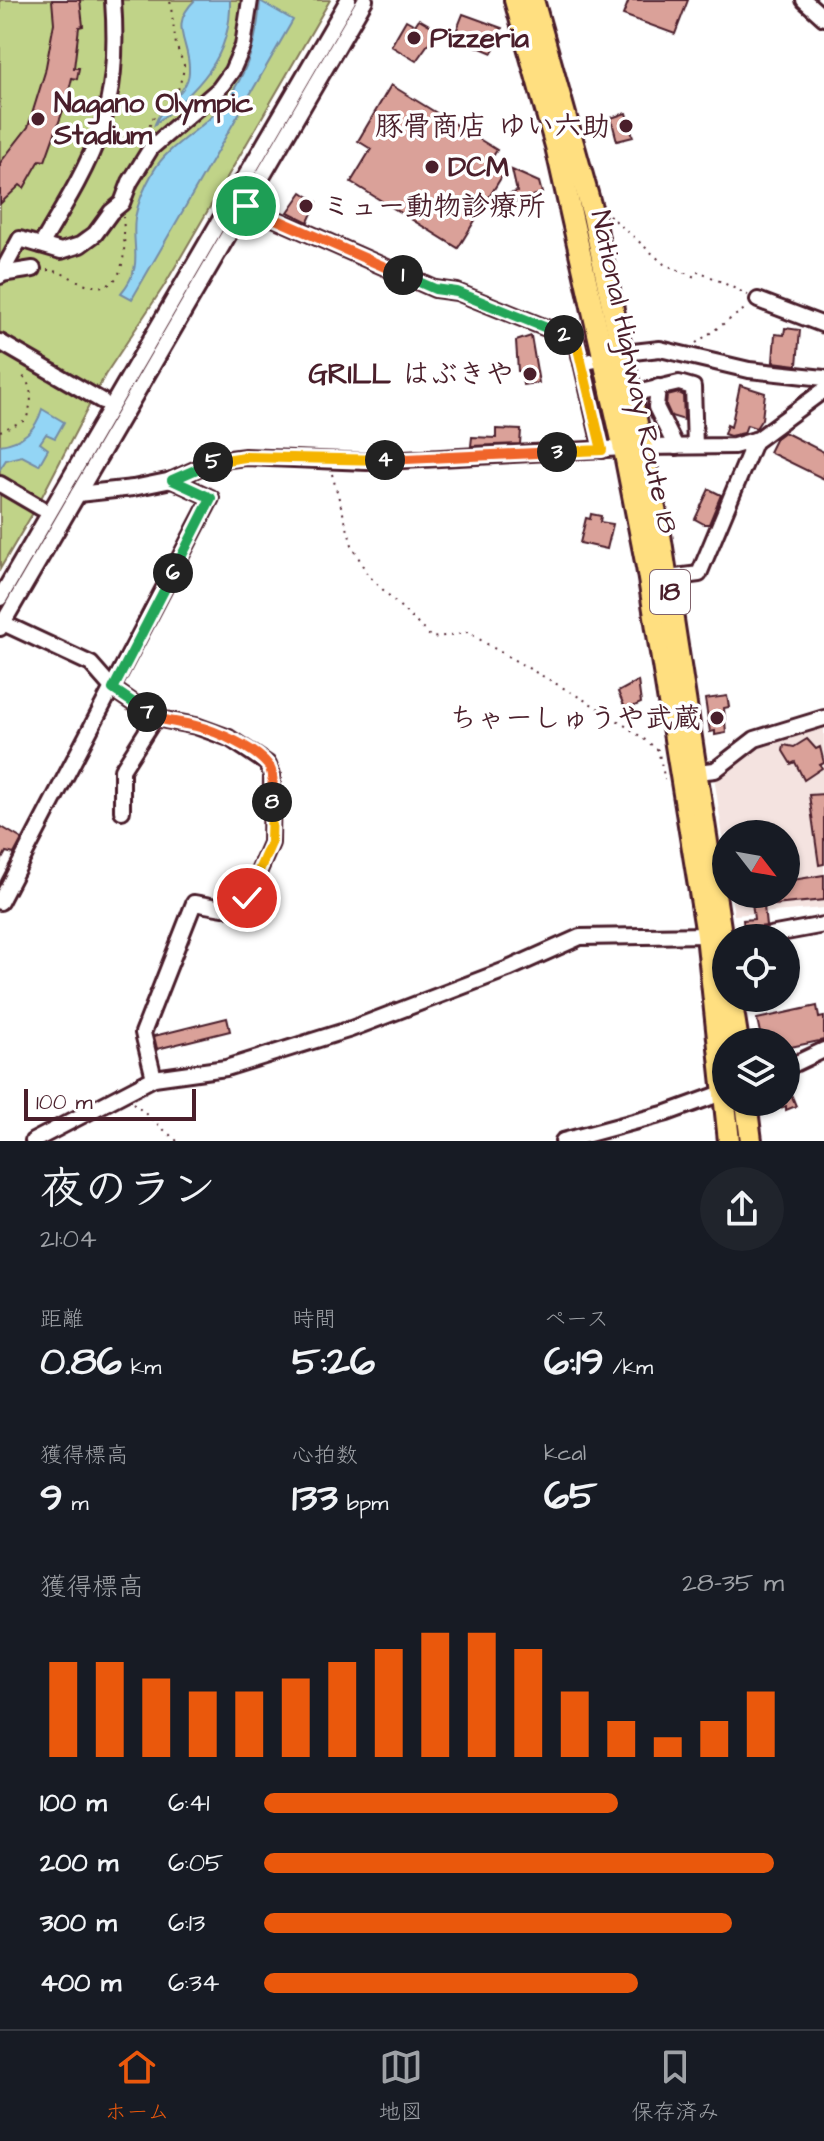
<!DOCTYPE html>
<html lang="ja">
<head>
<meta charset="utf-8">
<style>
  :root { --surface:#171b24; --page:#20242c; --text:#f1f3f6; --muted:#9ea1a6; --line:#363941; --accent:#ea580c }
  body { margin:0; font-family:"Architects Daughter","Klee One",sans-serif; background:var(--page); color:var(--text); height:100vh; display:flex; flex-direction:column; font-size:30px; white-space:nowrap }
  * { box-sizing:border-box; margin:0 }
  p { font-size:26px; color:var(--muted) }
  .icon { flex:none; width:44px; height:44px; fill:none; stroke:currentColor; stroke-width:2; stroke-linecap:round; stroke-linejoin:round }
  .map { position:relative; height:1141px; overflow:hidden }
  .details { display:flex; flex-direction:column; background:var(--surface); flex:1 }
  .details>* { flex:none }
  .needle { width:52px; rotate:121deg }
  .controls { position:absolute; left:712px; top:820px; display:grid; gap:16px }
  .controls a { display:grid; place-items:center; width:88px; height:88px; border-radius:50%; background:var(--surface); box-shadow:0 2px 6px #0004; font-size:40px }
  .scale { position:absolute; left:24px; bottom:20px; width:172px; box-sizing:border-box; padding-left:8px; border:4px solid #4a1f2b; border-top:0; font-size:22px; line-height:28px; white-space:nowrap; color:#4a1f2b; -webkit-text-stroke:6px #fff; paint-order:stroke }
  .pin { position:absolute; display:grid; place-items:center; width:68px; height:68px; color:#fff; margin:-34px; border:4px solid #fff; border-radius:50%; box-shadow:0 2px 8px #0007 }
  .km { position:absolute; width:40px; height:40px; margin:-20px; border-radius:50%; background:#222; color:#fff; font-size:22px; line-height:40px; text-align:center }
  .round { display:grid; place-items:center; flex:none; width:84px; height:84px; border-radius:42px; background:var(--page) }
  .summary { display:flex; align-items:center; justify-content:space-between; height:136px; padding:0 40px }
  h1 { font-size:44px; font-weight:700; line-height:60px }
  .figures { display:grid; grid-template-columns:repeat(3,1fr); gap:12px; height:136px; padding:8px 40px }
  .figures div { display:grid; align-content:center }
  .figures b { font-size:40px; font-weight:700 }
  .figures small { font-size:22px; font-weight:400 }
  .figures p { font-size:22px }
  .chart { height:224px; padding:16px 40px }
  .chart p { display:flex; justify-content:space-between }
  .chart svg { width:100%; height:144px; margin-top:8px; stroke:var(--accent); stroke-width:6 }
  ul { padding:0 40px; list-style:none; font-size:26px }
  li { display:grid; grid-template-columns:128px 96px 1fr; align-items:center; height:60px }
  li i { height:20px; border-radius:10px; background:var(--accent) }
  .dock { display:flex; justify-content:space-around; align-items:center; height:112px; border-top:2px solid var(--line); background:var(--surface); font-size:22px; color:var(--muted) }
  .dock a { display:grid; justify-items:center; gap:4px }
  .dock .selected { color:var(--accent) }
  .map>svg:first-child { display:block }
</style>
</head>
<body>
<div class="map">
<svg width="824" height="1141" viewBox="0 0 824 1141">
  <rect width="100%" height="100%" fill="#fff"/>
  <filter id="ink" filterUnits="userSpaceOnUse"><feTurbulence type="fractalNoise" baseFrequency=".0125" numOctaves="2"/><feDisplacementMap in="SourceGraphic" scale="16" xChannelSelector="R" yChannelSelector="G"/><feConvolveMatrix kernelMatrix="1 2 1 2 8 2 1 2 1" color-interpolation-filters="sRGB"/></filter>
  <g filter="url(#ink)">
    <!-- built -->
    <path fill="#f4e3e0" d="M824,722v186l-90,7 -3,-21h55v-60h-60v24l-12,-82 46,-35z"/>
    <!-- green -->
    <path fill="#c0d388" stroke="#85795a" stroke-width="2" d="M0,0h330l-166,286 -59,89 -68,131 -37,63z"/>
    <!-- water -->
    <g fill="#93d5f5" stroke="#768ca4" stroke-width="2">
      <path d="M195,0h35c2,58 -33,90 -75,124 7,-21 33,-30 34,-52 2,-30 -22,-45 6,-72z"/>
      <path d="M260,1l33,19 -161,279 -11,-6c24,-29 10,-43 14,-75 3,-16 10,-32 18,-46 11,-20 32,-33 49,-47 39,-31 55,-75 58,-124z"/>
      <path d="M42,409l22,13 -9,16 -9,-4 -6,9 8,6 -9,16 -17,-9 -16,4 -6,9v-24c22,-3 36,-15 42,-36z"/>
    </g>
    <g fill="none" stroke-linecap="round" stroke-linejoin="round">
      <!-- stream -->
      <path stroke="#768ca4" stroke-width="3" d="M741,933h9"/>
    </g>
    <!-- building -->
    <g fill="#daa199" stroke="#4a1f2b" stroke-width="2">
      <path d="M52,0h28l3,26 -4,1 -5,41h5l-2,11 -5,-1 -4,17 4,1 -2,10 -5,-1 -20,56 -5,-1 -16,28 -4,-3 -20,19v-41l28,-36 17,-55 9,-49z"/>
      <path d="M629,0h59l-13,34 -52,-19z"/>
      <path d="M463,14l39,14 -10,25 -38,-16z"/>
      <path d="M419,19l19,11 -22,31 -25,-15 15,-26 9,5z"/>
      <path d="M391,85l106,65 -7,11 17,7 -49,80 -107,-66 20,-33 -13,-8z"/>
      <path d="M626,113l7,24 -16,4 -6,-23z"/>
      <path d="M512,170l27,12 3,11 -36,12 -2,-10 13,-3z"/>
      <path d="M302,192l15,10 -9,20 -20,-10z"/>
      <path d="M785,328l15,2 -3,35 -24,-3 2,-28 9,1z"/>
      <path d="M531,336l8,47 -16,2 -2,-14h-3l-2,-30z"/>
      <path d="M740,385l25,8 -3,26 -6,9 -9,-3 -3,8 -14,3 -6,-2 3,-9 4,2z"/>
      <path d="M679,393l4,2 1,25 -13,-4 -5,-11 1,-9z"/>
      <path d="M496,429l25,1 -1,14 -49,2 1,-9 24,1z"/>
      <path d="M784,432l40,20v27l-55,-27 7,-14z"/>
      <path d="M709,489l12,6 -12,29h-5l-9,-5z"/>
      <path d="M591,514l10,2 -1,6 13,2 -6,25 -27,-6 6,-25 4,1z"/>
      <path d="M638,681l3,22 -15,7 -8,-18z"/>
      <path d="M727,696l2,11 -5,1 2,25 -11,2v-4l-5,1 -5,-33z"/>
      <path d="M807,739l9,10 4,-2 4,16 -4,2 2,3 -18,12 -9,-18 -4,2 -8,-13 1,-6 10,2z"/>
      <path d="M824,794v70l-5,1 -10,-70z"/>
      <path d="M0,826l22,13 -8,15 -8,-2 -6,11z"/>
      <path d="M824,875v25l-60,6 2,20 -22,3 -1,-9 11,-1 -3,-25h35v-13z"/>
      <path d="M817,1006l2,12 5,-1v23l-38,8v-6h-24l-5,-23z"/>
      <path d="M227,1018l3,13 -73,18 -3,-13z"/>
      <path d="M786,1082l10,24 -10,4v-4l-25,8 -2,-12h27z"/>
    </g>
    <g fill="none" stroke-linecap="round" stroke-linejoin="round">
      <defs>
        <g id="minor">
          <path d="M804,0l20,18"/>
          <path d="M246,206l189,83 22,3 119,48 6,23 23,-5"/>
          <path d="M41,245c55,-92 80,-134 72,-245"/>
          <path d="M1,274l32,-5"/>
          <path d="M0,276l20,-37 41,12 19,-6 15,-11 16,-22 11,-9 8,-21 21,-34 68,-59 13,-18 11,-25 7,-46"/>
          <path d="M758,300l66,25"/>
          <path d="M0,342l102,59"/>
          <path d="M624,353l36,-4 89,21 75,8"/>
          <path d="M582,363l20,87"/>
          <path d="M658,387l-2,20 20,40"/>
          <path d="M632,394l47,-11 14,4 2,59"/>
          <path d="M0,484l41,24"/>
          <path d="M78,494l55,-6 39,-8 42,-19 31,-4 122,5 276,-15 91,-1 24,-7 66,-49"/>
          <path d="M668,578l31,-4 56,-134"/>
          <path d="M0,598l348,-598"/>
          <path d="M3,623l88,41 22,25 42,29 41,8 33,12 39,26 4,11 -1,68 -24,55 -12,9 -12,1 -29,-5 -51,130 11,45"/>
          <path d="M0,628l365,-628"/>
          <path d="M698,772l17,-2 40,-31 69,-21"/>
          <path d="M122,811v-41l33,-52"/>
          <path d="M0,902l211,-404 -39,-18"/>
          <path d="M754,938l70,-13"/>
          <path d="M786,1068l38,-18"/>
          <path d="M33,1141l121,-63 72,-10 125,-39 157,-60 72,-32 127,-2"/>
          <path d="M563,1141l104,-28 58,-21"/>
        </g>
        <g id="highway">
          <path d="M515,0l41,146 68,303 23,118 60,368 22,206"/>
          <path d="M533,0l60,215 66,313 67,439"/>
          <path d="M731,998l7,44"/>
          <path d="M746,1102l5,39"/>
        </g>
      </defs>
      <!-- minor casing -->
      <use href="#minor" stroke="#4a1f2b" stroke-width="20"/>
      <!-- highway casing -->
      <use href="#highway" stroke="#4a1f2b" stroke-width="26"/>
      <!-- path -->
      <g stroke="#4a1f2b" stroke-width="2" stroke-dasharray="2 6" stroke-linecap="butt">
        <path d="M146,133l15,-31 17,-12 5,-17 1,-8 -8,-20 -6,-45"/>
        <path d="M609,215l55,49 31,13 4,-6 49,24"/>
        <path d="M47,270c16,1 27,11 42,15 41,11 36,-44 34,-68"/>
        <path d="M696,343l50,-35"/>
        <path d="M0,431l26,-11c6,-18 9,-32 -6,-47"/>
        <path d="M332,474l20,71 15,29 65,64 36,-6c63,41 132,71 190,118l7,30"/>
        <path d="M133,1103l44,38"/>
      </g>
      <!-- minor -->
      <use href="#minor" stroke="#fff" stroke-width="14"/>
      <!-- highway -->
      <use href="#highway" stroke="#ffdf80" stroke-width="20"/>
    </g>
  </g>
  <g fill="none" stroke-linecap="round" stroke-linejoin="round" filter="url(#ink)">
    <defs>
      <path id="split-1" d="M246,206l157,69"/>
      <path id="split-2" d="M403,275l32,14 22,3 107,43"/>
      <path id="split-3" d="M557,452l45,-2 -26,-110 -12,-5"/>
      <path id="split-4" d="M385,460l172,-8"/>
      <path id="split-5" d="M213,462l32,-5 140,3"/>
      <path id="split-6" d="M173,573l38,-75 -39,-18 41,-18"/>
      <path id="split-7" d="M147,712l-34,-23 60,-116"/>
      <path id="split-8" d="M147,712c14,10 32,10 49,14 20,5 59,22 72,39 7,9 4,26 4,37"/>
      <path id="split-9" d="M247,898l24,-55 1,-41"/>
    </defs>
    <!-- split-1 casing -->
    <use href="#split-1" stroke="#fff" stroke-width="16"/>
    <!-- split-2 casing -->
    <use href="#split-2" stroke="#fff" stroke-width="16"/>
    <!-- split-3 casing -->
    <use href="#split-3" stroke="#fff" stroke-width="16"/>
    <!-- split-4 casing -->
    <use href="#split-4" stroke="#fff" stroke-width="16"/>
    <!-- split-5 casing -->
    <use href="#split-5" stroke="#fff" stroke-width="16"/>
    <!-- split-6 casing -->
    <use href="#split-6" stroke="#fff" stroke-width="16"/>
    <!-- split-7 casing -->
    <use href="#split-7" stroke="#fff" stroke-width="16"/>
    <!-- split-8 casing -->
    <use href="#split-8" stroke="#fff" stroke-width="16"/>
    <!-- split-9 casing -->
    <use href="#split-9" stroke="#fff" stroke-width="16"/>
    <!-- split-1 -->
    <use href="#split-1" stroke="#f0652b" stroke-width="10"/>
    <!-- split-2 -->
    <use href="#split-2" stroke="#22a559" stroke-width="10"/>
    <!-- split-3 -->
    <use href="#split-3" stroke="#f5b400" stroke-width="10"/>
    <!-- split-4 -->
    <use href="#split-4" stroke="#f0652b" stroke-width="10"/>
    <!-- split-5 -->
    <use href="#split-5" stroke="#f5b400" stroke-width="10"/>
    <!-- split-6 -->
    <use href="#split-6" stroke="#22a559" stroke-width="10"/>
    <!-- split-7 -->
    <use href="#split-7" stroke="#22a559" stroke-width="10"/>
    <!-- split-8 -->
    <use href="#split-8" stroke="#f0652b" stroke-width="10"/>
    <!-- split-9 -->
    <use href="#split-9" stroke="#f5b400" stroke-width="10"/>
  </g>
  <!-- markers -->
  <g fill="#4a1f2b" stroke="#fff" stroke-width="3">
    <circle cx="414" cy="38" r="8"/>
    <circle cx="38" cy="119" r="8"/>
    <circle cx="626" cy="126" r="8"/>
    <circle cx="432" cy="167" r="8"/>
    <circle cx="306" cy="206" r="8"/>
    <circle cx="530" cy="374" r="8"/>
    <circle cx="717" cy="718" r="8"/>
  </g>
  <g text-anchor="middle" dominant-baseline="central" stroke-width="7" stroke-linejoin="round" paint-order="stroke">
    <!-- shield labels -->
    <rect fill="#fff" stroke="#80626b" stroke-width="2" x="650" y="570" width="40" height="44" rx="6"/>
    <g font-size="26" font-weight="bold" fill="#4a1f2b">
      <text x="670" y="592">18</text>
    </g>
    <!-- poi labels -->
    <g font-size="28" font-weight="bold" fill="#4a1f2b" stroke="#fff" text-anchor="start">
      <text x="430" y="38">Pizzeria</text>
      <text x="54" y="103">Nagano Olympic<tspan x="54" dy="32">Stadium</tspan></text>
      <text x="610" y="126" text-anchor="end">豚骨商店 ゆい六助</text>
      <text x="448" y="167">DCM</text>
      <text x="322" y="206">ミュー動物診療所</text>
      <text x="514" y="374" text-anchor="end">GRILL はぶきや</text>
      <text x="701" y="718" text-anchor="end">ちゃーしゅうや武蔵</text>
    </g>
    <!-- street labels -->
    <g font-size="28" fill="#4a1f2b" stroke="#fff">
      <text transform="translate(634 372) rotate(78)">National Highway Route 18</text>
    </g>
  </g>
</svg>
<div class="controls">
<a><svg class="needle" viewBox="-14 -14 28 28"><path d="M0-13l5 13h-10z" fill="#e53935"/><path d="M0 13l5-13h-10z" fill="#9ea1a6"/></svg></a>
<a><svg class="icon" aria-label="locate" viewBox="0 0 24 24"><circle cx="12" cy="12" r="6"/><path d="M12 2v4M12 18v4M2 12h4M18 12h4"/></svg></a>
<a><svg class="icon" aria-label="layers" viewBox="0 0 24 24"><path d="M12 4l9 5-9 5-9-5zM3 14l9 5 9-5"/></svg></a>
</div>
<div class="scale">100 m</div>
<div class="pin" style="left:246px;top:206px;background:#1e9e55"><svg class="icon" aria-label="arrive" viewBox="0 0 24 24"><path d="M6 21V4h12l-3 4 3 4H6"/></svg></div>
<div class="pin" style="left:247px;top:898px;background:#d93025"><svg class="icon" aria-label="check" viewBox="0 0 24 24"><path d="M5 12l5 5 9-10"/></svg></div>
<b class="km" style="left:403px;top:275px">1</b>
<b class="km" style="left:564px;top:335px">2</b>
<b class="km" style="left:557px;top:452px">3</b>
<b class="km" style="left:385px;top:460px">4</b>
<b class="km" style="left:213px;top:462px">5</b>
<b class="km" style="left:173px;top:573px">6</b>
<b class="km" style="left:147px;top:712px">7</b>
<b class="km" style="left:272px;top:802px">8</b>
</div>
<section class="details">
<div class="summary"><div><h1>夜のラン</h1><p>21:04</p></div><a class="round"><svg class="icon" aria-label="share" viewBox="0 0 24 24"><path d="M12 15V3M7 8l5-5 5 5M5 13v7h14v-7"/></svg></a></div>
<div class="figures">
<div><p>距離</p><b>0.86<small> km</small></b></div>
<div><p>時間</p><b>5:26</b></div>
<div><p>ペース</p><b>6:19<small> /km</small></b></div>
</div>
<div class="figures">
<div><p>獲得標高</p><b>9<small> m</small></b></div>
<div><p>心拍数</p><b>133<small> bpm</small></b></div>
<div><p>kcal</p><b>65</b></div>
</div>
<div class="chart"><p><span>獲得標高</span>28–35 m</p>
<svg viewBox="0 0 160 44" preserveAspectRatio="none"><path d="M5 44V15M15 44V15M25 44V20M35 44V24M45 44V24M55 44V20M65 44V15M75 44V11M85 44V6M95 44V6M105 44V11M115 44V24M125 44V33M135 44V38M145 44V33M155 44V24"/></svg>
</div>
<ul>
<li><b>100 m</b>6:41<i style="width:68%"></i></li>
<li><b>200 m</b>6:05<i style="width:98%"></i></li>
<li><b>300 m</b>6:13<i style="width:90%"></i></li>
<li><b>400 m</b>6:34<i style="width:72%"></i></li>
</ul>
</section>
<nav class="dock">
<a class="selected"><svg class="icon" aria-label="home" viewBox="0 0 24 24"><path d="M3 11l9-7 9 7M6 9v11h12V9"/></svg>ホーム</a>
<a><svg class="icon" aria-label="map" viewBox="0 0 24 24"><path d="M3 6l6-2 6 2 6-2v14l-6 2-6-2-6 2zM9 4v14M15 6v14"/></svg>地図</a>
<a><svg class="icon" aria-label="saved" viewBox="0 0 24 24"><path d="M7 4h10v16l-5-4-5 4z"/></svg>保存済み</a>
</nav>
</body>
</html>
